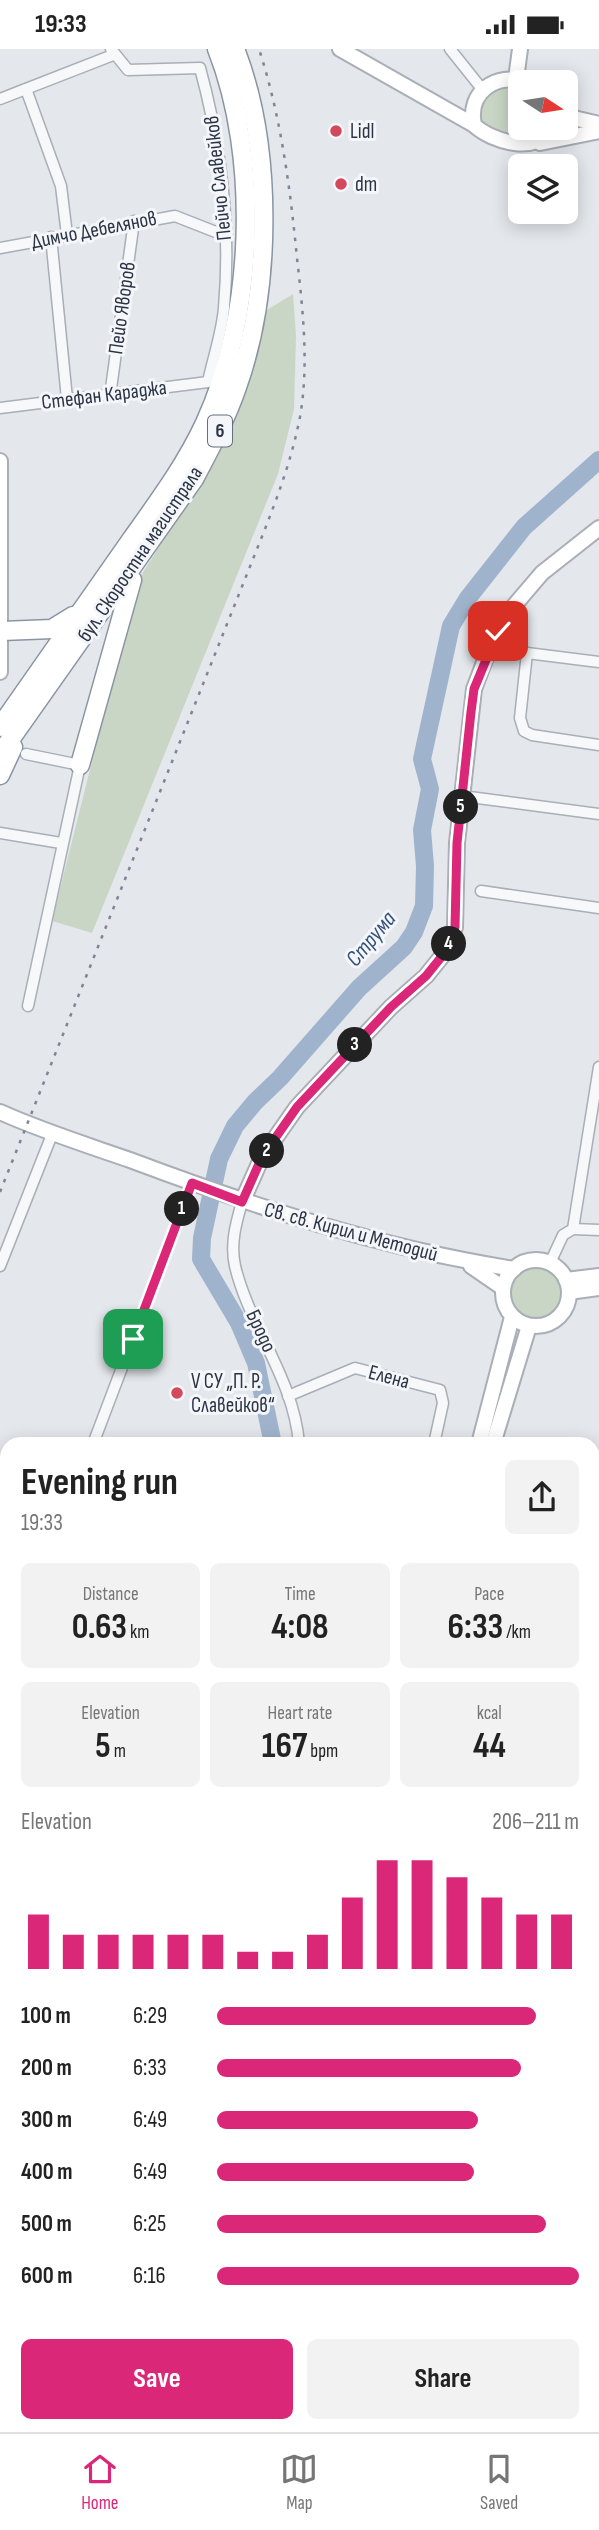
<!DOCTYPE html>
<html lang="en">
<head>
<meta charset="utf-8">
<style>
  :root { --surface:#fff; --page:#f2f2f2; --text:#222; --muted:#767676; --line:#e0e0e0; --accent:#db2777 }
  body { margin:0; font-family:"Sofia Sans Condensed",sans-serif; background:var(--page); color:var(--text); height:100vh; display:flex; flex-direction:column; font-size:26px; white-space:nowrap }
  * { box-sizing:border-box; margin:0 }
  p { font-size:23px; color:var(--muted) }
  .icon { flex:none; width:38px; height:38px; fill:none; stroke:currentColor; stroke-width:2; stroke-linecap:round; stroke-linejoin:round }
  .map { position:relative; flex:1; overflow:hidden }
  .side { position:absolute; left:0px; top:1388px; width:600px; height:996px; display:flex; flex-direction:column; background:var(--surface); border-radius:21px 21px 0 0; box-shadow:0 4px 18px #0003 }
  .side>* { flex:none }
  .needle { width:46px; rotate:102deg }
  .controls { position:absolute; left:508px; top:21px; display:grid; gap:14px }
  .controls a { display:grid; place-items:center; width:70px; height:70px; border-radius:10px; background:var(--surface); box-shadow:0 4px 18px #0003; font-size:35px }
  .pin { position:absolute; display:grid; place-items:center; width:60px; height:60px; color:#fff; margin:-30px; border-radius:14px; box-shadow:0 4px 10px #0006 }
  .km { position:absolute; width:35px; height:35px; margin:-18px; border-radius:50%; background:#222; color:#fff; font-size:19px; line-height:35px; text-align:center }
  .round { display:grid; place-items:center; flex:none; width:74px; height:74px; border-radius:10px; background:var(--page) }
  .headline { display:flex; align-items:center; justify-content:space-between; height:119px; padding:0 21px }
  h1 { font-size:38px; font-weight:700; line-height:52px }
  .stats { display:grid; grid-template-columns:repeat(3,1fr); gap:10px; height:119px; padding:7px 21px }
  .stats div { display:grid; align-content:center; border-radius:10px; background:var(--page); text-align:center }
  .stats b { font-size:35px; font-weight:700 }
  .stats small { font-size:19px; font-weight:400 }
  .stats p { font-size:19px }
  .chart { height:196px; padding:14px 21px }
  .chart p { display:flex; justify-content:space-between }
  .chart svg { width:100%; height:126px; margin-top:7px; stroke:var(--accent); stroke-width:6 }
  .button { display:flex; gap:14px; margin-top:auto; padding:14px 21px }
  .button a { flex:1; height:80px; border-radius:10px; background:var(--accent); color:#fff; font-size:28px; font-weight:700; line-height:80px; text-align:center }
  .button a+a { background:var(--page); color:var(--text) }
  ul { padding:0 21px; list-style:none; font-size:23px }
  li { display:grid; grid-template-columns:112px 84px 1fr; align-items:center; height:52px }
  li i { height:18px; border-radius:9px; background:var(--accent) }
  .status { display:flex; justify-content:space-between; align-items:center; height:49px; padding:0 35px; background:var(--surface); direction:ltr }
  .status svg { height:19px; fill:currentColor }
  .tabs { display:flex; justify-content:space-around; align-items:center; height:98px; border-top:2px solid var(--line); background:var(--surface); font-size:19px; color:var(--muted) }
  .tabs a { display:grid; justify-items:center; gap:4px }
  .tabs .on { color:var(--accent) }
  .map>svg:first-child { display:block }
</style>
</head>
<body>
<div class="status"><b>19:33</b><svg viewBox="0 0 49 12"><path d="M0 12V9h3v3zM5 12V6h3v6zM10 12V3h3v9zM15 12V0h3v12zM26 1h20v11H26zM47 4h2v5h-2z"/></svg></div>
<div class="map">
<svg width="599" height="2383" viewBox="0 0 599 2383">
  <rect width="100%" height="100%" fill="#e4e7ec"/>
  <!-- green -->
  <g fill="#c9d6c5">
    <path d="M514,39l6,2v38h24l-3,5c-19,5 -48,5 -61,-14 1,-21 13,-31 34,-31z"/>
    <path d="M293,245l3,42 -2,73 -16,65 -186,459 -40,-12 85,-339 70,-111 48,-119 12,-42z"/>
    <circle cx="535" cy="1243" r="27"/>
  </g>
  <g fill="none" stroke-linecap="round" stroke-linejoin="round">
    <!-- river -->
    <g stroke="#9fb4cc" stroke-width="18">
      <path d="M273,1395l-17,-81 -17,-40 -38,-64 1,-21 17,-79 16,-33 20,-24 25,-24 79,-90 45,-41 10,-15 10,-26 1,-40 -3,-36 8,-41 -8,-30 29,-133 17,-28 56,-71 75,-67"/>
      <path d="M0,1965l7,-8"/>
    </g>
    <defs>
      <g id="street">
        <path d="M450,0l32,40"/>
        <path d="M26,40l35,97 6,49"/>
        <path d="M0,50l113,-44"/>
        <path d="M51,188l16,162"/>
        <path d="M0,199l175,-32 51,20"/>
        <path d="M110,347l24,-175"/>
        <path d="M0,359l208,-26c5,-24 14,-49 16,-74 7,-80 -3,-163 -24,-240l-72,2 -17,-21"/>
        <path d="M491,595l36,9 72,9"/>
        <path d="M527,604l-7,65 4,13 8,4 67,10"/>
        <path d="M26,705l54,11 -52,241"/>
        <path d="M462,747l137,18"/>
        <path d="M0,784l61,10"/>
        <path d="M481,842l118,17"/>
        <path d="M242,1153c-6,21 -12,42 -7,64 15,62 59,113 64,178"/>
        <path d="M573,1180l26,1"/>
        <path d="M550,1214l13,-28 10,-6 26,-162"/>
        <path d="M0,1217l53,-134"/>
        <path d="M288,1347l67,-28 85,22 3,13 -9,41"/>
        <path d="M93,1395l99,-261"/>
        <path d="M595,1502l4,65"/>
        <path d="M0,1557l7,2"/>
        <path d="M593,1663l6,2"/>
        <path d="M593,1804l6,-24"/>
        <path d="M593,2221l6,-15"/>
        <path d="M593,2283l6,1"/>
        <path d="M497,2376l38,7"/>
        <path d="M331,2383l3,-7"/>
        <path d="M545,2383l2,-7"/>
      </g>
      <g id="secondary">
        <path d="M340,0l134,76"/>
        <path d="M516,30l4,-30"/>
        <path d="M527,33c-31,-10 -60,10 -53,43 18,17 64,30 77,3"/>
        <path d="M565,67l34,8"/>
        <path d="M540,94l59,-12"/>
        <path d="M0,412v211"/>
        <path d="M0,1063c42,19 87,33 130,48 125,47 251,88 384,109"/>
        <path d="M242,1153l20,-45 35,-50 94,-100 35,-31 21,-26 8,-23 2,-84 17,-154 17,-45 22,-37 29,-34 57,-45"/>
        <circle cx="536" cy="1244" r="33"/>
        <path d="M471,1217l32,22"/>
        <path d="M566,1231l33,-4"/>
        <path d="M569,1243l30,-4"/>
        <path d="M479,1395l33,-127"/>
        <path d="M493,1395l36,-118"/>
        <path d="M258,2383v-7"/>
        <path d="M274,2383l1,-7"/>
      </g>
      <g id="highway">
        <path d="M2,582l50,-2 21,-13"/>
        <path d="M0,678c44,-62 87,-125 131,-187 27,-38 54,-74 74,-117 49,-106 55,-265 12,-374"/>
        <path d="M0,705l194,-275c16,-30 32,-60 43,-92 35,-98 36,-241 -2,-338"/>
        <path d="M80,716l52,-185"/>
        <path d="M0,726l13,-28"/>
      </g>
    </defs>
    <!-- street casing -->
    <use href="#street" stroke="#a9aeb7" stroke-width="13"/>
    <!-- secondary casing -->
    <use href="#secondary" stroke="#a9aeb7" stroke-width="18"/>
    <!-- highway casing -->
    <use href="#highway" stroke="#8b94a3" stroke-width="21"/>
    <!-- street -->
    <use href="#street" stroke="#f7f8fa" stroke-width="10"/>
    <!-- secondary -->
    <use href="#secondary" stroke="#fff" stroke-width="14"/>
    <!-- highway -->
    <use href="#highway" stroke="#fff" stroke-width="18"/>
    <!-- rail -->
    <g stroke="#7d8696" stroke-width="2.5" stroke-dasharray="3.5 7" stroke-linecap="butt">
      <path d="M0,1143l263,-658c15,-38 29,-76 37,-117 9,-52 3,-106 -3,-159 -7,-71 -16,-141 -38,-209"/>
      <path d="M593,2151l6,-2"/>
      <path d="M0,2170l7,-2"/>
    </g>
  </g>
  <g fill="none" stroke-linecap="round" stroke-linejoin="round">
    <defs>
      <path id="route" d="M133,1290l59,-156 50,19 20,-45 35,-50 94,-100 35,-31 21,-26 8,-23 2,-84 14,-131 3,-23 24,-58"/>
    </defs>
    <!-- route casing -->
    <use href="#route" stroke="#fff" stroke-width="14"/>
    <!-- route -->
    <use href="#route" stroke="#db2777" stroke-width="9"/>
  </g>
  <!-- markers -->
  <g fill="#d1495b" stroke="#f4f6f9" stroke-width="2.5">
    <circle cx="336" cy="82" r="7"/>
    <circle cx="341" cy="135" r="7"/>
    <circle cx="177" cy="1344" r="7"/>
  </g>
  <g text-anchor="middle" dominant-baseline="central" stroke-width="6" stroke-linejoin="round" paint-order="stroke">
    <!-- shield labels -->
    <rect fill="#f4f6f9" stroke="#676e7b" stroke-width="2" x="208" y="366.5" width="24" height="31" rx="5"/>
    <g font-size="19" font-weight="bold" fill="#2b3445">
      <text x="220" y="382">6</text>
    </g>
    <!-- poi labels -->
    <g font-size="21" fill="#2b3445" stroke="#f4f6f9" text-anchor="start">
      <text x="350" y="82">Lidl</text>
      <text x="355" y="135">dm</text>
      <text x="191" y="1332">V СУ „П. Р.<tspan x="191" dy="24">Славейков“</tspan></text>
    </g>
    <!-- street labels -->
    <g font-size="21" fill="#2b3445" stroke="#f4f6f9">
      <text transform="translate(218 129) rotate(-96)">Пейчо Славейков</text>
      <text transform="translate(94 181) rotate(-11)">Димчо Дебелянов</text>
      <text transform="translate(122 259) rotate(-82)">Пейо Яворов</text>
      <text transform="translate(104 346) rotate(-7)">Стефан Караджа</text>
      <text transform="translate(140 505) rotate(-56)">бул. Скоростна магистрала</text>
      <text transform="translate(351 1183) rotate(15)">Св. св. Кирил и Методий</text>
      <text transform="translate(261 1282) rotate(65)">Бродо</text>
      <text transform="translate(389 1328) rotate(15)">Елена</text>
    </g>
    <!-- water labels -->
    <g font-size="23" font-style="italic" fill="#34527a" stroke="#f4f6f9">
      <text transform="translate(371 890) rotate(-50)">Струма</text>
    </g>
  </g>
</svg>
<div class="controls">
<a><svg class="needle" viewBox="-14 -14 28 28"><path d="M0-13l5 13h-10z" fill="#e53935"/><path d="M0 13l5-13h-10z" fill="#767676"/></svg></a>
<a><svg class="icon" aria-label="layers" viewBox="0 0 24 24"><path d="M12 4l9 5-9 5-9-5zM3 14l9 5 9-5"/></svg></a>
</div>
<div class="pin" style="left:133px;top:1290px;background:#1e9e55"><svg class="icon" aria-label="arrive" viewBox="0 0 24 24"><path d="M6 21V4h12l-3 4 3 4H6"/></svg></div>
<div class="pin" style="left:498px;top:582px;background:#d93025"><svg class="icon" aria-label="check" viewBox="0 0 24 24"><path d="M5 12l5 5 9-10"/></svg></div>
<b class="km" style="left:182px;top:1160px">1</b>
<b class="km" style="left:267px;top:1102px">2</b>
<b class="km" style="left:355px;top:996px">3</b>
<b class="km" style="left:449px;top:895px">4</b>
<b class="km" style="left:461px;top:758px">5</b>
<section class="side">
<div class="headline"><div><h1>Evening run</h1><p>19:33</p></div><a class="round"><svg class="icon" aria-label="share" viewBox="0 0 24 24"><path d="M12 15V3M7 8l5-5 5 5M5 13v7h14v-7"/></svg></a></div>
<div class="stats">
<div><p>Distance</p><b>0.63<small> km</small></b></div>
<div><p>Time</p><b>4:08</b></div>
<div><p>Pace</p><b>6:33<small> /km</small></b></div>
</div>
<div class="stats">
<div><p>Elevation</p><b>5<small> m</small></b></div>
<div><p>Heart rate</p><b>167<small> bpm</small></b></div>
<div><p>kcal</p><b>44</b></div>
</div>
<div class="chart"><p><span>Elevation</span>206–211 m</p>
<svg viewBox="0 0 160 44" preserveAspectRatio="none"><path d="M5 44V25M15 44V32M25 44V32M35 44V32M45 44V32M55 44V32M65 44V38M75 44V38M85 44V32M95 44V19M105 44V6M115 44V6M125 44V12M135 44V19M145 44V25M155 44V25"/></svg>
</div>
<ul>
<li><b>100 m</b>6:29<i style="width:88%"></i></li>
<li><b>200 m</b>6:33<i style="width:84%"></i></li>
<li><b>300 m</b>6:49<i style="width:72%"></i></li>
<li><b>400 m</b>6:49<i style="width:71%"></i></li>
<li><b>500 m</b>6:25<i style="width:91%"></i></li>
<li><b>600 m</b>6:16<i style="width:100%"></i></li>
</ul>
<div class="button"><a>Save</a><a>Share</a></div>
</section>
</div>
<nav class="tabs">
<a class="on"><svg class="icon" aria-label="home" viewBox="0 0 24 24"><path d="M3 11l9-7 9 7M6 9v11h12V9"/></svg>Home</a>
<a><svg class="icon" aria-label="map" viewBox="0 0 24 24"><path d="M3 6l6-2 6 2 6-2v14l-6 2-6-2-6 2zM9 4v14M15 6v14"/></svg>Map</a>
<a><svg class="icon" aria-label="saved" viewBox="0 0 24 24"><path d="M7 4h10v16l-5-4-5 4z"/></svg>Saved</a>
</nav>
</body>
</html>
